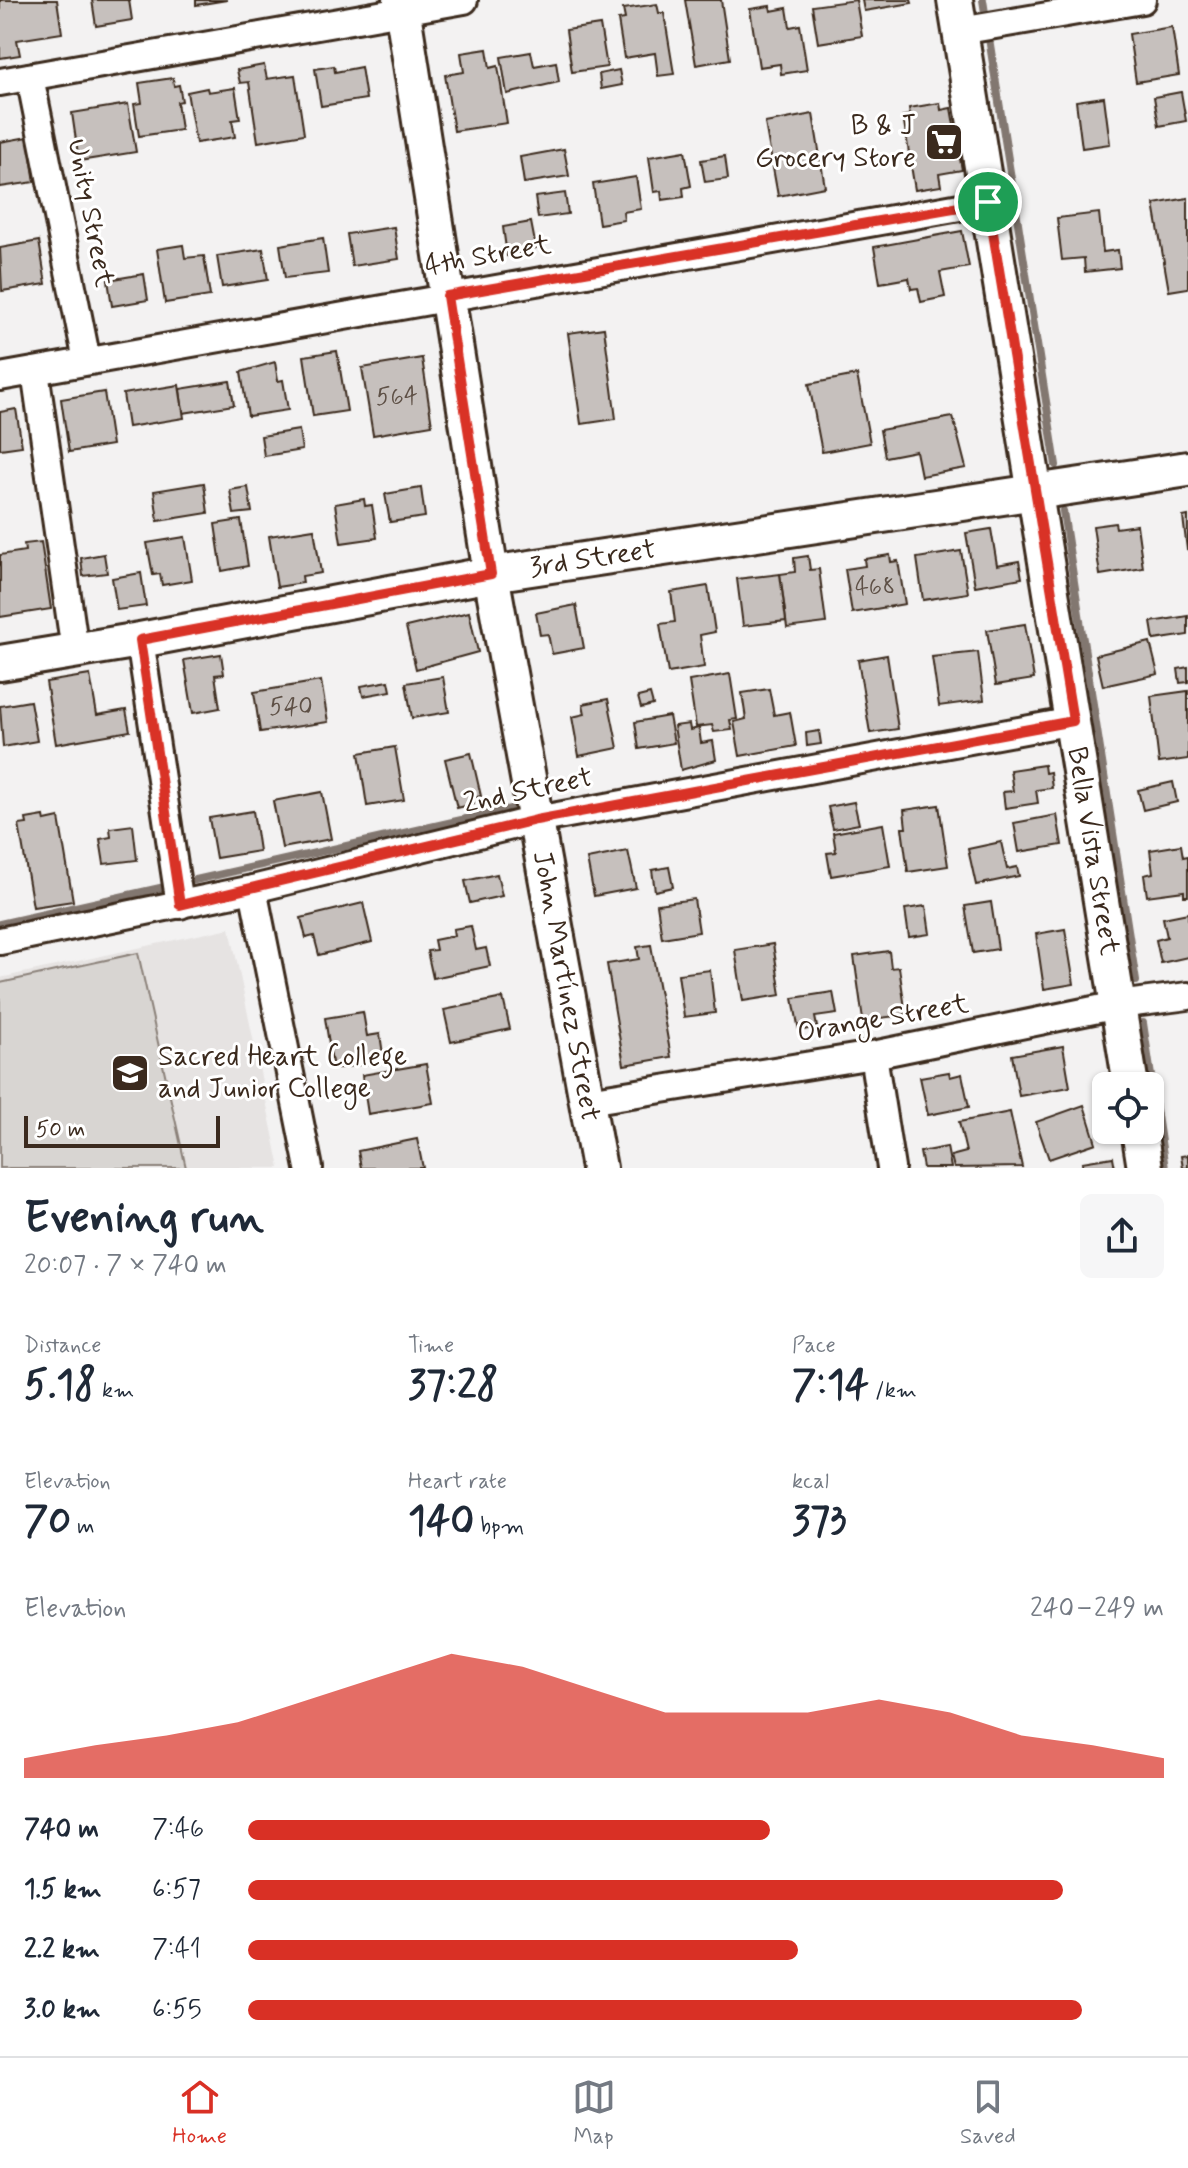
<!DOCTYPE html>
<html lang="en">
<head>
<meta charset="utf-8">
<style>
  :root { --surface:#fff; --page:#f6f6f7; --text:#1f2937; --muted:#747a83; --line:#e0e1e3; --accent:#d93025 }
  body { margin:0; font-family:Mynerve,sans-serif; background:var(--page); color:var(--text); height:100vh; display:flex; flex-direction:column; font-size:30px; white-space:nowrap }
  * { box-sizing:border-box; margin:0 }
  p { font-size:26px; color:var(--muted) }
  .icon { flex:none; width:44px; height:44px; fill:none; stroke:currentColor; stroke-width:2; stroke-linecap:round; stroke-linejoin:round }
  .map { position:relative; height:1168px; overflow:hidden }
  .details { display:flex; flex-direction:column; background:var(--surface); flex:1 }
  .details>* { flex:none }
  .buttons { position:absolute; left:1092px; top:1072px; display:grid; gap:16px }
  .buttons a { display:grid; place-items:center; width:72px; height:72px; border-radius:12px; background:var(--surface); box-shadow:0 2px 6px #0004; font-size:40px }
  .scale { position:absolute; left:24px; bottom:20px; width:196px; box-sizing:border-box; padding-left:8px; border:4px solid #3b2a1e; border-top:0; font-size:22px; line-height:28px; white-space:nowrap; color:#3b2a1e; -webkit-text-stroke:6px #fff; paint-order:stroke }
  .pin { position:absolute; display:grid; place-items:center; width:68px; height:68px; color:#fff; margin:-34px; border:4px solid #fff; border-radius:50%; box-shadow:0 2px 8px #0007 }
  .round { display:grid; place-items:center; flex:none; width:84px; height:84px; border-radius:12px; background:var(--page) }
  .head { display:flex; align-items:center; justify-content:space-between; height:136px; padding:0 24px }
  h1 { font-size:44px; font-weight:800; line-height:60px }
  .stats { display:grid; grid-template-columns:repeat(3,1fr); gap:12px; height:136px; padding:8px 24px }
  .stats div { display:grid; align-content:center }
  .stats b { font-size:40px; font-weight:800 }
  .stats small { font-size:22px; font-weight:400 }
  .stats p { font-size:22px }
  .chart { height:224px; padding:16px 24px }
  .chart p { display:flex; justify-content:space-between }
  .chart svg { width:100%; height:144px; margin-top:8px; fill:var(--accent); opacity:.7 }
  ul { padding:0 24px; list-style:none; font-size:26px }
  li { display:grid; grid-template-columns:128px 96px 1fr; align-items:center; height:60px }
  li i { height:20px; border-radius:10px; background:var(--accent) }
  .dock { display:flex; justify-content:space-around; align-items:center; height:112px; border-top:2px solid var(--line); background:var(--surface); font-size:22px; color:var(--muted) }
  .dock a { display:grid; justify-items:center; gap:4px }
  .dock .on { color:var(--accent) }
  .map>svg:first-child { display:block }
</style>
</head>
<body>
<div class="map">
<svg width="1188" height="1168" viewBox="0 0 1188 1168">
  <rect width="100%" height="100%" fill="#f3f2f2"/>
  <filter id="ink" filterUnits="userSpaceOnUse"><feTurbulence type="fractalNoise" baseFrequency=".0125" numOctaves="2"/><feDisplacementMap in="SourceGraphic" scale="16" xChannelSelector="R" yChannelSelector="G"/><feConvolveMatrix kernelMatrix="1 2 1 2 8 2 1 2 1" color-interpolation-filters="sRGB"/></filter>
  <g filter="url(#ink)">
    <!-- built -->
    <path fill="#e6e3e2" d="M230,928l50,240h-280v-190z"/>
    <!-- green -->
    <path fill="#d8d5d2" stroke="#8a8078" stroke-width="2" d="M138,953l48,215h-186v-185z"/>
    <g fill="none" stroke-linecap="round" stroke-linejoin="round">
      <!-- stream -->
      <g stroke="#827770" stroke-width="8">
        <path d="M983,0l73,465"/>
        <path d="M1063,511l73,470"/>
        <path d="M0,924l519,-117"/>
        <path d="M1143,1023l22,145"/>
      </g>
    </g>
    <!-- building -->
    <g fill="#c6c0bd" stroke="#3b2a1e" stroke-width="2">
      <path d="M0,0h57l5,33 -45,7 3,15 -20,3z"/>
      <path d="M92,0h37l3,20 -36,6z"/>
      <path d="M196,0h31l-31,5z"/>
      <path d="M685,0h36l9,59 -34,6z"/>
      <path d="M856,0l6,36 -44,7 -6,-37z"/>
      <path d="M862,0h49l1,3 -48,8z"/>
      <path d="M657,4l2,9h5l10,61 -16,2 -3,-23 -31,5 -6,-38 7,-1 -2,-10z"/>
      <path d="M770,6l1,5 16,-3 3,19 10,-2 7,45 -26,4 -1,-10 -21,3 -9,-58z"/>
      <path d="M600,25l7,42 -35,5 -6,-42z"/>
      <path d="M1172,27l7,48 -43,7 -7,-48z"/>
      <path d="M487,49l3,19 8,-2 9,57 -53,8 -9,-56 19,-3 -3,-19z"/>
      <path d="M531,52l3,14 22,-4 3,20 -52,12 -6,-37z"/>
      <path d="M264,65l3,14 28,-4 9,59 -46,8 -9,-60 -9,1 -3,-13z"/>
      <path d="M334,66l1,6 26,-5 5,32 -45,7 -6,-37z"/>
      <path d="M619,70l3,15 -21,4 -2,-15z"/>
      <path d="M173,78l1,8 5,-1 3,16 -5,1 4,28 -42,6 -5,-32 8,-1 -3,-20z"/>
      <path d="M207,88l1,4 27,-4 5,31 -8,1 3,17 -39,6 -9,-51z"/>
      <path d="M1181,92l5,29 -27,5 -5,-29z"/>
      <path d="M1104,97l6,47 -28,4 -6,-47z"/>
      <path d="M940,103l1,7 10,-2 11,62 -23,4 2,12 -26,4 -12,-74 7,-1 -1,-7z"/>
      <path d="M128,104l8,48 -57,9 -7,-48z"/>
      <path d="M813,114l12,73 -47,9 -13,-73z"/>
      <path d="M28,137l7,45 -35,5v-45z"/>
      <path d="M564,149l5,27 -45,7 -4,-26z"/>
      <path d="M685,151l6,35 -8,2 1,9 -22,3 -1,-9 -7,1 -5,-35z"/>
      <path d="M725,156l3,23 -23,3 -4,-22z"/>
      <path d="M636,177l5,32 -18,3 1,8 -25,4 -6,-40z"/>
      <path d="M565,193l3,21 -30,4 -3,-21z"/>
      <path d="M1188,198v90l-19,3 -15,-87z"/>
      <path d="M1099,213l4,39 15,-2 2,18 -35,4 -1,-14 -22,2 -5,-42z"/>
      <path d="M531,222l5,26 -29,8 -4,-29z"/>
      <path d="M394,227l5,32 -47,7 -5,-32z"/>
      <path d="M962,231l7,36 -29,5 5,25 -24,5 -3,-14 -7,1 -2,-11 -29,5 -6,-36z"/>
      <path d="M323,238l5,35 -43,5 -5,-33z"/>
      <path d="M39,241l7,43 -44,7 -2,-43z"/>
      <path d="M183,245l2,13 19,-2 6,40 -45,7 -8,-54z"/>
      <path d="M263,249l5,31 -46,7 -5,-31z"/>
      <path d="M144,274l4,26 -36,6 -4,-26z"/>
      <path d="M604,328l12,91 -35,5 -13,-91z"/>
      <path d="M337,351l10,60 -34,5 -9,-60z"/>
      <path d="M422,358l10,67 -59,10 -11,-67z"/>
      <path d="M275,362l3,19 5,-1 5,30 -40,6 -7,-44z"/>
      <path d="M857,375l13,68 -48,9 -13,-68z"/>
      <path d="M230,381l4,24 -51,8 -3,-24z"/>
      <path d="M179,385l5,33 -56,9 -5,-33z"/>
      <path d="M104,392l8,53 -43,7 -8,-53z"/>
      <path d="M16,409l6,37 -22,3v-37z"/>
      <path d="M953,417l13,51 -45,8 -5,-25 -31,6 -5,-27z"/>
      <path d="M299,430l3,20 -38,6 -3,-20z"/>
      <path d="M204,483l4,30 -50,8 -4,-30z"/>
      <path d="M248,487l4,25 -18,2 -4,-24z"/>
      <path d="M421,488l4,29 -35,5 -5,-28z"/>
      <path d="M364,499l1,7 7,-1 5,33 -36,5 -6,-39z"/>
      <path d="M1188,516v34h-1l-4,-33z"/>
      <path d="M241,520l7,46 -26,5 -7,-47z"/>
      <path d="M1115,523l1,5 21,-3 6,43 -43,7 -7,-49z"/>
      <path d="M314,529l7,44 -19,3 1,7 -26,4 -8,-51z"/>
      <path d="M991,529l6,36 22,-4 3,17 -47,8 -9,-53z"/>
      <path d="M185,537l7,43 -30,5 -2,-11 -7,1 -6,-32z"/>
      <path d="M41,542l10,67 -51,8v-62l25,-4 -1,-7z"/>
      <path d="M961,551l7,42 -45,7 -6,-42z"/>
      <path d="M104,554l3,19 -24,3 -2,-18z"/>
      <path d="M890,555l1,7 7,-1 7,43 -53,9 -7,-44 20,-3 -1,-7z"/>
      <path d="M808,556l2,14 9,-1 7,54 -39,5 -7,-54 15,-2 -1,-14z"/>
      <path d="M141,573l5,33 -29,4 -5,-32z"/>
      <path d="M780,574l6,47 -43,5 -6,-47z"/>
      <path d="M708,586l7,46 -15,3 4,32 -36,6 -8,-49 15,-2 -4,-30z"/>
      <path d="M576,605l8,43 -32,6 -4,-20 -8,1 -4,-22z"/>
      <path d="M469,612l9,40 -62,17 -10,-42z"/>
      <path d="M1188,616v19l-34,5 -3,-18z"/>
      <path d="M1025,624l9,55 -38,6 -9,-55z"/>
      <path d="M1150,642l8,32 -55,12 -7,-31z"/>
      <path d="M978,652l6,48 -45,6 -7,-49z"/>
      <path d="M221,654l3,20 -9,1 5,33 -27,5 -9,-53z"/>
      <path d="M887,655l11,74 -28,4 -12,-73z"/>
      <path d="M1188,667v15l-8,1 -2,-14z"/>
      <path d="M730,674l7,45 -7,1 2,10 -18,2 -2,-7 -16,2 -7,-46z"/>
      <path d="M90,675l7,40 29,-5 4,21 -74,13 -10,-62z"/>
      <path d="M443,677l6,35 -37,6 -6,-35z"/>
      <path d="M321,681l7,41 -68,10 -6,-40z"/>
      <path d="M389,681l2,10 -28,5 -2,-10z"/>
      <path d="M769,689l5,26 16,-3 6,34 -56,10 -6,-34 12,-3 -4,-26z"/>
      <path d="M1188,691v68l-29,4 -8,-67z"/>
      <path d="M650,694l3,11 -12,3 -3,-11z"/>
      <path d="M608,699l10,49 -39,8 -7,-39 13,-3 -2,-10z"/>
      <path d="M30,701l7,40 -34,6 -3,-41z"/>
      <path d="M669,716l5,27 -35,6 -4,-27z"/>
      <path d="M689,724l1,6 9,-2 2,15 12,-2 3,19 -35,10 -7,-44z"/>
      <path d="M819,731l2,13 -14,2 -1,-13z"/>
      <path d="M395,747l9,53 -37,6 -8,-53z"/>
      <path d="M471,753l10,43 -8,2 1,6 -17,4 -12,-49z"/>
      <path d="M1044,765l1,8 5,-1 2,16 -16,2 2,13 -33,5 -2,-16 10,-1 -3,-21z"/>
      <path d="M1173,782l4,20 -34,8 -5,-20z"/>
      <path d="M322,792l9,47 -49,9 -9,-47z"/>
      <path d="M854,802l5,22 -26,5 -5,-22z"/>
      <path d="M939,805l9,61 -40,6 -6,-44h4l-2,-18z"/>
      <path d="M253,811l6,40 -43,7 -7,-40z"/>
      <path d="M1057,815l5,30 -43,7 -5,-29z"/>
      <path d="M44,816l1,5 14,-3 14,83 -40,6 -14,-82 8,-1 -1,-5z"/>
      <path d="M883,824l7,42 -59,10 -4,-23 9,-1 -3,-19z"/>
      <path d="M133,825l4,35 -33,4 -4,-25 11,-2 -1,-9z"/>
      <path d="M1001,842l6,27 10,-2 2,9 -43,9 -8,-36z"/>
      <path d="M1181,845l2,12 5,-1v40h-4v-5l-37,5 -3,-21 9,-2 -3,-23z"/>
      <path d="M628,851l8,37 -42,8 -7,-37z"/>
      <path d="M669,867l4,20 -18,4 -3,-21z"/>
      <path d="M497,874l5,22 -32,7 -5,-22z"/>
      <path d="M694,899l5,33 -37,6 -5,-34z"/>
      <path d="M991,902l7,47 -25,4 -8,-47z"/>
      <path d="M363,903l9,39 -53,13 -5,-19 -8,2 -5,-20z"/>
      <path d="M926,906l4,28 -21,3 -4,-28z"/>
      <path d="M1188,913v44l-27,6 -5,-23 11,-3 -4,-19z"/>
      <path d="M471,926l5,24 10,-2 4,18 -57,12 -6,-27 9,-1 -2,-10 20,-4 -1,-7z"/>
      <path d="M1065,929l9,55 -30,5 -8,-55z"/>
      <path d="M773,944l8,51 -38,6 -8,-51z"/>
      <path d="M651,945l20,112 -47,8 -17,-101 32,-5 -2,-12z"/>
      <path d="M889,951l2,17 8,-1 7,48 -43,5 -9,-64z"/>
      <path d="M710,970l5,43 -31,4 -6,-43z"/>
      <path d="M833,992l4,22 -22,3 2,10 -18,4 -6,-33z"/>
      <path d="M503,998l7,31 -59,13 -7,-32z"/>
      <path d="M363,1012l4,24 13,-2 4,27 -51,8 -8,-51z"/>
      <path d="M1063,1046l7,41 -51,9 -7,-41z"/>
      <path d="M426,1064l7,39 -65,11 -6,-39z"/>
      <path d="M949,1072l1,5 12,-3 7,33 -41,8 -8,-38z"/>
      <path d="M1084,1105l12,38 -47,16 -13,-37z"/>
      <path d="M1010,1112l12,55 -68,1 -3,-12 15,-4 -7,-30z"/>
      <path d="M417,1139l6,29h-62l-3,-17z"/>
      <path d="M947,1147l4,21h-28l-3,-16z"/>
      <path d="M1188,1155v13h-5l-2,-12z"/>
      <path d="M1113,1157l2,11h-32l-1,-6z"/>
    </g>
    <g fill="none" stroke-linecap="round" stroke-linejoin="round">
      <defs>
        <g id="minor">
          <path d="M960,31l182,-31"/>
          <path d="M30,77l57,284"/>
          <path d="M0,82l464,-82"/>
          <path d="M35,371l40,280"/>
          <path d="M0,377l988,-175"/>
          <path d="M140,640l40,265"/>
          <path d="M253,889l56,279"/>
          <path d="M0,941l253,-52 283,-69 537,-99"/>
          <path d="M873,1055l18,113"/>
          <path d="M588,1101l285,-46 245,-50 70,-9"/>
        </g>
        <g id="tertiary">
          <path id="s1" d="M401,0l90,574 108,594"/>
          <path id="s2" d="M955,0l176,1086"/>
          <path id="s3" d="M0,663l140,-23 351,-66 697,-105"/>
          <path d="M1139,1130l6,38"/>
        </g>
      </defs>
      <!-- minor casing -->
      <use href="#minor" stroke="#3b2a1e" stroke-width="32"/>
      <!-- tertiary casing -->
      <use href="#tertiary" stroke="#3b2a1e" stroke-width="40"/>
      <!-- minor -->
      <use href="#minor" stroke="#fff" stroke-width="26"/>
      <!-- tertiary -->
      <use href="#tertiary" stroke="#fff" stroke-width="34"/>
    </g>
  </g>
  <g fill="none" stroke-linecap="round" stroke-linejoin="round" filter="url(#ink)">
    <defs>
      <path id="route" d="M988,202l85,519 -537,99 -356,85 -40,-265 351,-66 -44,-278z"/>
    </defs>
    <!-- route casing -->
    <use href="#route" stroke="#fff" stroke-width="16"/>
    <!-- route -->
    <use href="#route" stroke="#d93025" stroke-width="10"/>
  </g>
  <!-- icons -->
  <defs>
    <symbol id="supermarket-square" viewBox="-11 -11 22 22"><rect x="-9" y="-9" width="18" height="18" rx="4" fill="#3b2a1e" stroke="#fff"/><path d="M-6-5.5h2.5l.6 2H6L4.5 2H-2.5L-4.4-4H-6ZM-1.5 3.2a1.3 1.3 0 1 0 .1 0ZM3 3.2a1.3 1.3 0 1 0 .1 0Z" fill="#fff"/></symbol>
    <symbol id="university-square" viewBox="-11 -11 22 22"><rect x="-9" y="-9" width="18" height="18" rx="4" fill="#3b2a1e" stroke="#fff"/><path d="M0-5L7-2L0 1L-7-2ZM-4 1L0 2.5L4 1V4Q0 6-4 4Z" fill="#fff"/></symbol>
  </defs>
  <g fill-rule="evenodd">
    <use href="#supermarket-square" x="922" y="120" width="44" height="44"/>
    <use href="#university-square" x="108" y="1051" width="44" height="44"/>
  </g>
  <g text-anchor="middle" dominant-baseline="central" stroke-width="6" stroke-linejoin="round" paint-order="stroke">
    <!-- number labels -->
    <g font-size="24" fill="#5e5046">
      <text x="397" y="397">564</text>
      <text x="875" y="587">468</text>
      <text x="291" y="707">540</text>
    </g>
    <!-- poi labels -->
    <g font-size="28" fill="#3b2a1e" stroke="#fff" text-anchor="end">
      <text x="916" y="126">B &amp; J<tspan x="916" dy="32">Grocery Store</tspan></text>
      <text x="158" y="1057" text-anchor="start">Sacred Heart College<tspan x="158" dy="32">and Junior College</tspan></text>
    </g>
    <!-- street labels -->
    <g font-size="28" fill="#3b2a1e" stroke="#fff">
      <text transform="translate(90 213) rotate(79)">Unity Street</text>
      <text transform="translate(488 256) rotate(-10)">4th Street</text>
      <text stroke="none"><textPath href="#s3" startOffset="602">3rd Street</textPath></text>
      <text transform="translate(528 791) rotate(-12)">2nd Street</text>
      <text stroke="none"><textPath href="#s2" startOffset="862">Bella Vista Street</textPath></text>
      <text stroke="none"><textPath href="#s1" startOffset="1000">John Martínez Street</textPath></text>
      <text transform="translate(883 1019) rotate(-10)">Orange Street</text>
    </g>
  </g>
</svg>
<div class="buttons">
<a><svg class="icon" aria-label="locate" viewBox="0 0 24 24"><circle cx="12" cy="12" r="6"/><path d="M12 2v4M12 18v4M2 12h4M18 12h4"/></svg></a>
</div>
<div class="scale">50 m</div>
<div class="pin" style="left:988px;top:202px;background:#1e9e55"><svg class="icon" aria-label="arrive" viewBox="0 0 24 24"><path d="M6 21V4h12l-3 4 3 4H6"/></svg></div>
</div>
<section class="details">
<div class="head"><div><h1>Evening run</h1><p>20:07 · 7 × 740 m</p></div><a class="round"><svg class="icon" aria-label="share" viewBox="0 0 24 24"><path d="M12 15V3M7 8l5-5 5 5M5 13v7h14v-7"/></svg></a></div>
<div class="stats">
<div><p>Distance</p><b>5.18<small> km</small></b></div>
<div><p>Time</p><b>37:28</b></div>
<div><p>Pace</p><b>7:14<small> /km</small></b></div>
</div>
<div class="stats">
<div><p>Elevation</p><b>70<small> m</small></b></div>
<div><p>Heart rate</p><b>140<small> bpm</small></b></div>
<div><p>kcal</p><b>373</b></div>
</div>
<div class="chart"><p><span>Elevation</span>240–249 m</p>
<svg viewBox="0 0 160 44" preserveAspectRatio="none"><path d="M0 44V38L10 34L20 31L30 27L40 20L50 13L60 6L70 10L80 17L90 24L100 24L110 24L120 20L130 24L140 31L150 34L160 38V44z"/></svg>
</div>
<ul>
<li><b>740 m</b>7:46<i style="width:57%"></i></li>
<li><b>1.5 km</b>6:57<i style="width:89%"></i></li>
<li><b>2.2 km</b>7:41<i style="width:60%"></i></li>
<li><b>3.0 km</b>6:55<i style="width:91%"></i></li>
</ul>
</section>
<nav class="dock">
<a class="on"><svg class="icon" aria-label="home" viewBox="0 0 24 24"><path d="M3 11l9-7 9 7M6 9v11h12V9"/></svg>Home</a>
<a><svg class="icon" aria-label="map" viewBox="0 0 24 24"><path d="M3 6l6-2 6 2 6-2v14l-6 2-6-2-6 2zM9 4v14M15 6v14"/></svg>Map</a>
<a><svg class="icon" aria-label="saved" viewBox="0 0 24 24"><path d="M7 4h10v16l-5-4-5 4z"/></svg>Saved</a>
</nav>
</body>
</html>
